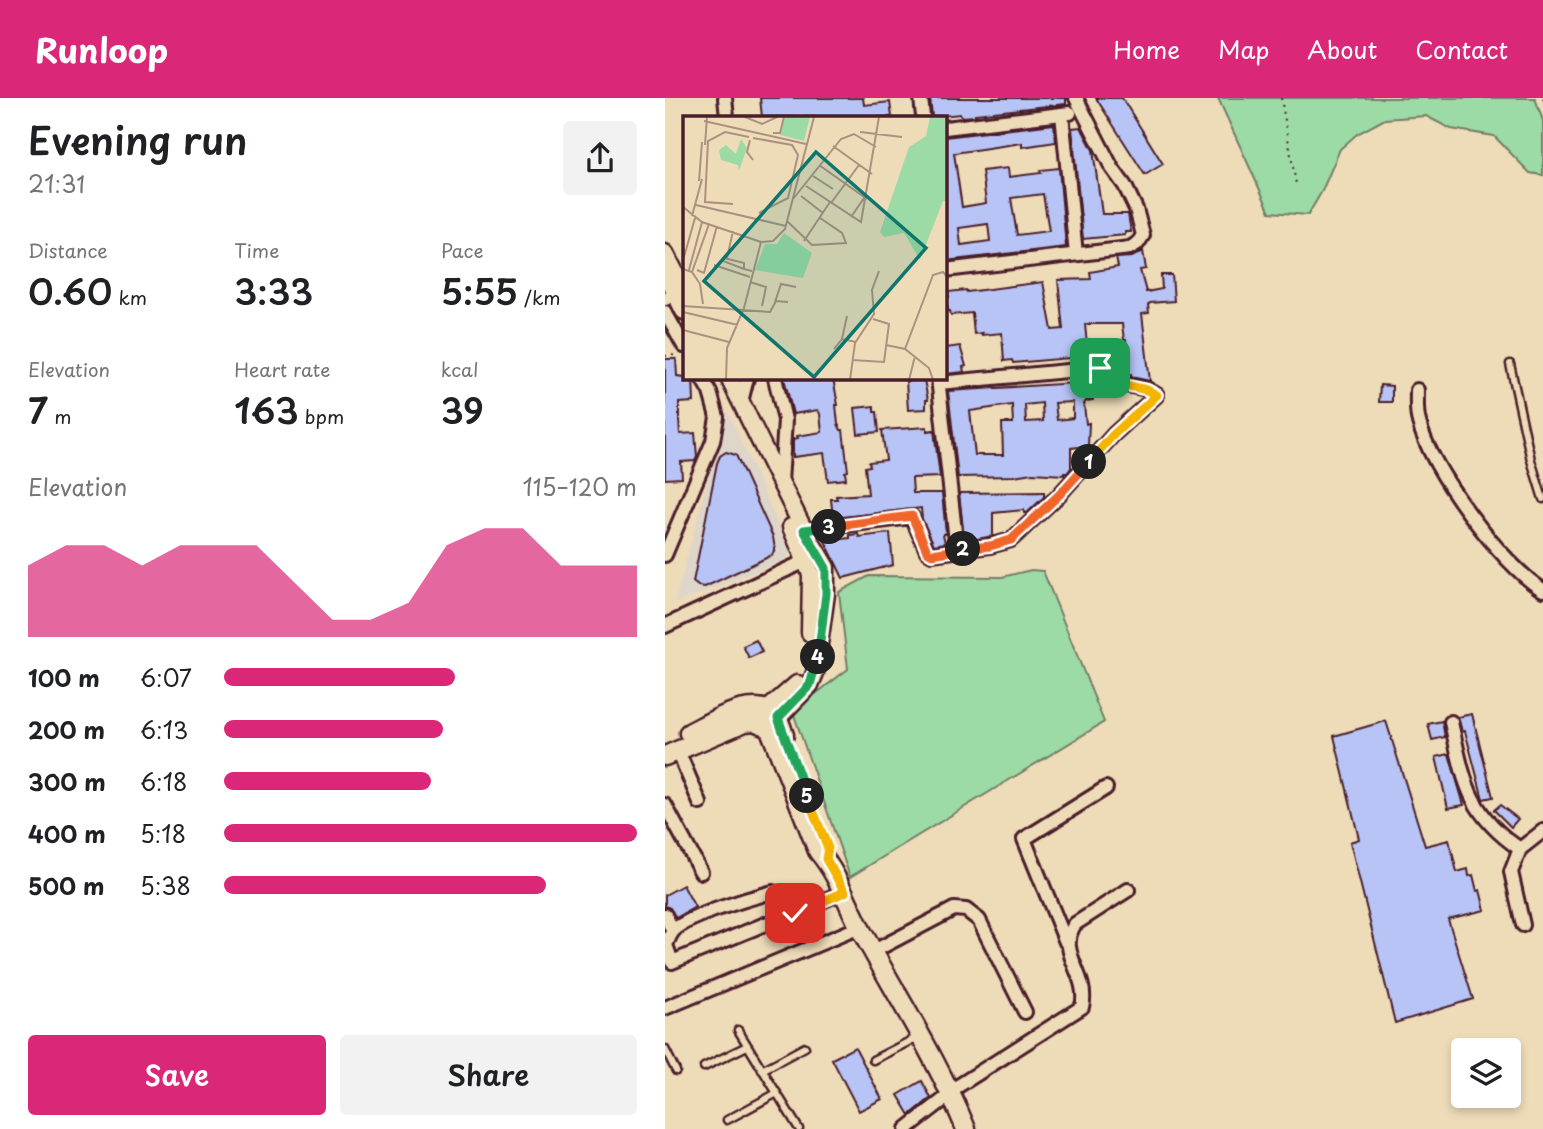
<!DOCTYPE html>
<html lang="en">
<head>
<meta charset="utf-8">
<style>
  :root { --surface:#fff; --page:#f2f2f2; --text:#202124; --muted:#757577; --accent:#db2777 }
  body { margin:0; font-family:"Playpen Sans",sans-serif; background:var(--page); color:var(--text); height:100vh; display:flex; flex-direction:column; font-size:26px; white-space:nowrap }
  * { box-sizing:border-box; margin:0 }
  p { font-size:23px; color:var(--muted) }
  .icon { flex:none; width:38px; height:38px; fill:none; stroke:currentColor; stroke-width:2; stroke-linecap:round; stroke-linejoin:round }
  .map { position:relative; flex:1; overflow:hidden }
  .panel { display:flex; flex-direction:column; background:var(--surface); width:665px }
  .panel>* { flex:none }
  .tools { position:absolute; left:786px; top:940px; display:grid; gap:14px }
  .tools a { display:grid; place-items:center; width:70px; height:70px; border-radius:7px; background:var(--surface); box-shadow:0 4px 10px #0003; font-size:35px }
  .pin { position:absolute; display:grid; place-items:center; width:60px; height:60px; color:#fff; margin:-30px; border-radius:14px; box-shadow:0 4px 10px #0006 }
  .km { position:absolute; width:35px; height:35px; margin:-18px; border-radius:50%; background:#222; color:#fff; font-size:19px; line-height:35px; text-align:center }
  .round { display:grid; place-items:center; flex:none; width:74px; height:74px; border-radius:7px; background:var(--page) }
  .headline { display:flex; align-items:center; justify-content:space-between; height:119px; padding:0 28px }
  h1 { font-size:38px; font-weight:600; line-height:52px }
  .metrics { display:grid; grid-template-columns:repeat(3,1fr); gap:10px; height:119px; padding:7px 28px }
  .metrics div { display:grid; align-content:center }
  .metrics b { font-size:35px; font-weight:600 }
  .metrics small { font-size:19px; font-weight:400 }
  .metrics p { font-size:19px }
  .chart { height:196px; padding:14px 28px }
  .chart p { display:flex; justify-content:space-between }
  .chart svg { width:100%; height:126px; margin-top:7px; fill:var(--accent); opacity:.7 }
  .primary-button { display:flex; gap:14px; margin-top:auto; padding:14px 28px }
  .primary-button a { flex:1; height:80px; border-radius:7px; background:var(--accent); color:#fff; font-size:28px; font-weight:600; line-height:80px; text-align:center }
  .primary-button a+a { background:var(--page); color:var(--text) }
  ul { padding:0 28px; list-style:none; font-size:23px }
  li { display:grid; grid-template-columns:112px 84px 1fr; align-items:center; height:52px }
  li i { height:18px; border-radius:9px; background:var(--accent) }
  header { display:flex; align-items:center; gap:42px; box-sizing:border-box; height:98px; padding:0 35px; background:var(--accent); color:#fff }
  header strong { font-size:33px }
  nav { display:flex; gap:38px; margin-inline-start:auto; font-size:24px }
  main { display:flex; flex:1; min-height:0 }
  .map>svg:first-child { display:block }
</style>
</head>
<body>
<header>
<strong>Runloop</strong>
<nav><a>Home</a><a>Map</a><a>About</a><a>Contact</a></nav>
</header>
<main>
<section class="panel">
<div class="headline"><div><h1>Evening run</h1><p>21:31</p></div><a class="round"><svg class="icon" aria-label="share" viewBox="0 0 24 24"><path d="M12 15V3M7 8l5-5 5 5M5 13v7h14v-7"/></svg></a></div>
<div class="metrics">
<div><p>Distance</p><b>0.60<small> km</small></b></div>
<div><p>Time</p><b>3:33</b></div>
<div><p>Pace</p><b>5:55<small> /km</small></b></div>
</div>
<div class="metrics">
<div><p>Elevation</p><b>7<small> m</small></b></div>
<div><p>Heart rate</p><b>163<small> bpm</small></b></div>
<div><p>kcal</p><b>39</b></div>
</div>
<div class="chart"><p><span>Elevation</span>115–120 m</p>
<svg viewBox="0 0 160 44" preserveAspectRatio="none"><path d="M0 44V19L10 12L20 12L30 19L40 12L50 12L60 12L70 25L80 38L90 38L100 32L110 12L120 6L130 6L140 19L150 19L160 19V44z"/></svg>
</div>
<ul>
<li><b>100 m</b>6:07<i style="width:56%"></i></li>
<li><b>200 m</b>6:13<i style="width:53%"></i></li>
<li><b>300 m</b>6:18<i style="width:50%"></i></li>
<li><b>400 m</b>5:18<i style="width:100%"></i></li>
<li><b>500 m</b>5:38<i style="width:78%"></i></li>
</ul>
<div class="primary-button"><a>Save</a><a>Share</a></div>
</section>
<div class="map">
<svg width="878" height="1031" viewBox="0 0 878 1031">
  <rect width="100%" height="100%" fill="#eedcb9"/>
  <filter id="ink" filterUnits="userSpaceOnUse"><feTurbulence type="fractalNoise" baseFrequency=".0143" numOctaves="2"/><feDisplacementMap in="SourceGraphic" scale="14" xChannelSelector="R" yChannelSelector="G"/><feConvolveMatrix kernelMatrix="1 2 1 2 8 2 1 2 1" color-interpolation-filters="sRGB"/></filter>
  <g filter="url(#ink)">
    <!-- built -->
    <path fill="#ded5cb" d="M63,314l62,139 -3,8 -112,44 50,-189z"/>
    <!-- green -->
    <g fill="#9cdba5" stroke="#737d68" stroke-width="2">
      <path d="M553,0h317l8,23v54l-13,-2 -36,-37 -43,-7 -25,-13 -41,3 -28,15 -17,15 -18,42 -14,24 -38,-3z"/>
      <path d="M366,472l12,1 61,151 -254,155 -56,-162 6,-9 48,-37 -9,-77 30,-16 133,1z"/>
    </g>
    <!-- building -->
    <g fill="#b7c4f5" stroke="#4a1f2b" stroke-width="2" fill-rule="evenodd">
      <path d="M95,0h103l1,7 26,-3 2,15h-130z"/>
      <path d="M265,0h136v6l-91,10 1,2 -14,1 -2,-3 -28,3z"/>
      <path d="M431,0h26l41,66 -18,11z"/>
      <path d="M389,26l2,18 -34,5v-4l-68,10 8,54 24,-4 -4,-32 26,-3 1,9 32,-4 -1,-3 19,-2 7,79 -121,14v-124zM378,96l6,37 -32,4 -6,-37zM323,126l2,17 -29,4 -2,-17z"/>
      <path d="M416,29l12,23 9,64h26l3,18h-6v3l-42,4 -11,-111z"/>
      <path d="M478,153l3,18 -6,1 6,22 16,-3 -1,-14h11l2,26 -24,2 -2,2 1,8 -7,1 8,67 -19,-4v-3h-3l-2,-34h-2l-2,-16h-37l3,32h-4v3l-13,1 -1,-2 -57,5 -1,-3 -8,1 -2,-28 -20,2v-2l-8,1 -2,-21 -21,2 -1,-4h-2l-2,-13 3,-1 -1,-5 18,-2 1,2 76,-10 9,48 11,-1 -5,-49 33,-1 -1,-7 28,-5 -2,-9 16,-1z"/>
      <path d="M295,248l6,20 -3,1 1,5 -18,2 -1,-26z"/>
      <path d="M0,261h11l1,17 16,2 1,24 -15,1v16l1,15 15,-1 2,24 -2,4 -14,1 1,16 -17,1z"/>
      <path d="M119,280h49l5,27h-2l2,19 3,6h2l5,41 -3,1 1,7 -18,2 -4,-28 -31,4v-18l5,-1 -1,-2 25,-4 -2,-18 -2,-4 -25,4z"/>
      <path d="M259,282l4,20h-2v9l-18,1 -2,-29z"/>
      <path d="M427,284l1,18 -7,1 -2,3 2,20 3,-1 -1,23 -17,2v20l-4,5h-3v2l-32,-2 -18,3 -56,1 -10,-86zM408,304v16l-16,2 -2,-17zM377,305l1,18 -17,1 -1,-17zM347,307l1,18h-11l1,32h-28l-5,-44z"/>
      <path d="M715,287l12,1v16h-13z"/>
      <path d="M209,308v6h3l2,20 -21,2 -3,-26z"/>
      <path d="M262,329v4l7,-1 6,47 -28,1 1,15h29l4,41h-3l2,9 -11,2 -12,-26 -1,-11 -88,10 -2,-19h6l-1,-3 32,-2 -3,-27 5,-1 -1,-4 17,-2 -4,-30z"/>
      <path d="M61,354l10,3 37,82 2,12 -3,6 -6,3 -61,29 -7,-1 -5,-4 24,-119 3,-7z"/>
      <path d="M379,394v5l-17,16h-3v-3l-31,3v23l-21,4 -8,-2 -5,-45z"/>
      <path d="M225,435l3,32 -50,13 -18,-37 25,-3v-3l8,-1 1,3z"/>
      <path d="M91,542l6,12 -13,6 -6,-12z"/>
      <path d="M807,616l21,83 -10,2 -18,-68 -3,1 -4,-15z"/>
      <path d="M721,623l39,125 24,-6 8,32 11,-3 1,7 4,-1 4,16 3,-1 5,20 -37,9 25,80 -78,24 -45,-181 9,-3 -25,-103z"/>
      <path d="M777,623l3,16 -13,3 -4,-16z"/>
      <path d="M784,656l15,51 -16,3 -12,-51z"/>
      <path d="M835,707l18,14 -7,8 -17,-17z"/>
      <path d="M18,787l12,22 -19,11 -6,-10 -5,-2v-11z"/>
      <path d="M190,949l27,52 -23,12 -27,-52z"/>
      <path d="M257,983l9,17 -21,17 -12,-20z"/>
    </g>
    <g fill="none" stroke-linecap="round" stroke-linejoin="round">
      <defs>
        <g id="service">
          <path d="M845,266l21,96 12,39"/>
          <path d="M73,932l61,99"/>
          <path d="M0,951l11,22"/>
          <path d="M208,962l45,-23"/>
          <path d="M39,969l43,-21"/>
          <path d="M97,972l43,-23"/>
          <path d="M62,1022l50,-27"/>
        </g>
        <g id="minor">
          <path d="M60,0l2,19"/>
          <path d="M256,0l2,19"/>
          <path d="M397,16l14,140"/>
          <path d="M280,30l125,-15"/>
          <path d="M280,172l185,-22 8,-5 5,-8 -7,-26 -11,-23 -13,-18 -36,-70"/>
          <path d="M0,201l19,-9"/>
          <path d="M0,214l19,34"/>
          <path d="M110,280l10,42 -4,62"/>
          <path d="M273,280l19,172"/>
          <path d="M752,292c0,10 -1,22 2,32 11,47 83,143 124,168"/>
          <path d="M76,304l6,-24"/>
          <path d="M139,432l108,-13 15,34 5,3 58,-8 21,-6 48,-45 55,-61 43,-39 -10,-6 -22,-4 -25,-17 -161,15"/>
          <path d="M0,457l48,-114 4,-24 -7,-25 -8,-14"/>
          <path d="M0,528l147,-68"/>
          <path d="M786,624c13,58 16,91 69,127"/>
          <path d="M13,653l22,52"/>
          <path d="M0,707l36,67"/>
          <path d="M129,815l-21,-21c-23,6 -82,23 -99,38 -3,3 -6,10 -8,15l6,17 172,-70"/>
          <path d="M0,817l8,16"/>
          <path d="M858,827l-12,-53 9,-23 23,-18"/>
          <path d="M401,844l-42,-103 82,-51"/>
          <path d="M209,853l80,-42 12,1 13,10 46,92"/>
          <path d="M0,910l195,-81"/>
          <path d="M241,1031l45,-35 4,-6 127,-81c8,-33 -27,-54 -7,-83l53,-34"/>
        </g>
        <g id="tertiary">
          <path d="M0,155l15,29"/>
          <path d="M0,175l19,38"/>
          <path d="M64,280l75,152 22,37v27l-11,79 -5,12 -41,42"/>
          <path d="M126,429l20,47 -1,59"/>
          <path d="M94,619l38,-33"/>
        </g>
        <g id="secondary">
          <path d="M24,635c22,-11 70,-42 89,-13 3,4 4,10 6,15"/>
          <path d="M0,658l80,-34 9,-1 15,6 49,124c20,23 29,52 43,79 36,66 77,130 105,199"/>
        </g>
      </defs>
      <!-- service casing -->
      <use href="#service" stroke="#4a1f2b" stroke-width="11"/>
      <!-- minor casing -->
      <use href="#minor" stroke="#4a1f2b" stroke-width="18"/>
      <!-- tertiary casing -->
      <use href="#tertiary" stroke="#4a1f2b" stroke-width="21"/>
      <!-- secondary casing -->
      <use href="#secondary" stroke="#4a1f2b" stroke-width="23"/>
      <!-- path -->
      <g stroke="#4a1f2b" stroke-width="2" stroke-dasharray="2 5" stroke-linecap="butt">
        <path d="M616,0l15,86"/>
        <path d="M878,0v1"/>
        <path d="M0,258l11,-1"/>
        <path d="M876,658l2,-1"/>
      </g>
      <!-- service -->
      <use href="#service" stroke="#eedcb9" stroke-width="6"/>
      <!-- minor -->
      <use href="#minor" stroke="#eedcb9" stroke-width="12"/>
      <!-- tertiary -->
      <use href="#tertiary" stroke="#eedcb9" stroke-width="16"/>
      <!-- secondary -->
      <use href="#secondary" stroke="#eedcb9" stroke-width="18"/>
    </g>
  </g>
  <g fill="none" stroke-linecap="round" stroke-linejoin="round" filter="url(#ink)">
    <defs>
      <path id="split-1" d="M424,364l25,-28 43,-39 -10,-5 -22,-5 -25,-17"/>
      <path id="split-2" d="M298,451l27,-3 21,-6 48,-45 30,-33"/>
      <path id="split-3" d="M164,429l83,-11 15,35 5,3 31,-5"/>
      <path id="split-4" d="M153,559l8,-63v-26l-22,-38 25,-3"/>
      <path id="split-5" d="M142,698l-29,-78 32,-33 8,-28"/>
      <path id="split-6" d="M130,815l50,-21 -19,-33 2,-11 -21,-52"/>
    </defs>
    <!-- split-1 casing -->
    <use href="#split-1" stroke="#fff" stroke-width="14"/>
    <!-- split-2 casing -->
    <use href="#split-2" stroke="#fff" stroke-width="14"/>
    <!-- split-3 casing -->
    <use href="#split-3" stroke="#fff" stroke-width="14"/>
    <!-- split-4 casing -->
    <use href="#split-4" stroke="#fff" stroke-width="14"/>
    <!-- split-5 casing -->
    <use href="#split-5" stroke="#fff" stroke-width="14"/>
    <!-- split-6 casing -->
    <use href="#split-6" stroke="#fff" stroke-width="14"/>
    <!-- split-1 -->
    <use href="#split-1" stroke="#f5b400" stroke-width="9"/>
    <!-- split-2 -->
    <use href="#split-2" stroke="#f0652b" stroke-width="9"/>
    <!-- split-3 -->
    <use href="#split-3" stroke="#f0652b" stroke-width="9"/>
    <!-- split-4 -->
    <use href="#split-4" stroke="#22a559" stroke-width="9"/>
    <!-- split-5 -->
    <use href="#split-5" stroke="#22a559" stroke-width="9"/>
    <!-- split-6 -->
    <use href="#split-6" stroke="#f5b400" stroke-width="9"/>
  </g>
  <!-- overview -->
  <g transform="translate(18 18)">
    <rect width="264" height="264" fill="#eedcb9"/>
    <path d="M102,1h25l-6,24 -24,-6zM247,1h17v84h-4l-23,59 -16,-27 -20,4 -4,-5 29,-85 17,-11zM58,23l6,9 -8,23 -1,-6 -17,-5 -2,-10 7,-5 10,9zM101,117l28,20 -9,25 -48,-8 10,-26h12z" fill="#9cdba5"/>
    <path fill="none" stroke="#ac9080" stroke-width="2" d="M62,1l17,7 15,-7M21,5l102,23M177,16l42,5M90,17h7l4,-16M70,22l39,7 6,10 -10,43 -29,15M67,24l-3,12 6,8M22,29l2,-28M150,30l39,28M136,49l48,34M130,60l20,13M16,65l3,-39M123,70l55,36 18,-105M118,80l22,17M110,83l48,-60 13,-5 22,13M148,87l28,-38M50,88l-28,-2 3,-61 17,-9 24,5M13,89l90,21M0,91l19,15 59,20 -17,66 -17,40 -1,32M9,100l10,-37M168,101l13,-19M104,105l25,24 34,-2 -4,-10 -22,-15M121,125l26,-39M78,126l12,-1 12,-12 29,-112M1,141l11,-39M44,142l6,-27M31,149l36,12M0,153l9,3 8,12 3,20M61,153v-6l-20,-5 -1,3 21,8 8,2M6,154l13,-48M14,154l7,3 13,-47M9,156l17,-48M67,166l16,5 -4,19M92,186l6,-18 15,3M0,190l87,6 6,-11 12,1M0,196l55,13M0,214l46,12M159,223l5,-23M203,229l19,4 24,19 4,12M151,233l8,-10 14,3M222,233l28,-74 10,-3 5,6M169,244l32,2 5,-38 -16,-5M167,264l5,-37 19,-29 -2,-24 7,-19M226,264l6,-24"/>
    <path fill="#0f766e" fill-opacity="0.15" stroke="#0f766e" stroke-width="3.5" d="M133,36l110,96 -112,129 -110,-96z"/>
    <rect width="264" height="264" fill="none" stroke="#4a1f2b" stroke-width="3.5"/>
  </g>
</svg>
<div class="tools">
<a><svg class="icon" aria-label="layers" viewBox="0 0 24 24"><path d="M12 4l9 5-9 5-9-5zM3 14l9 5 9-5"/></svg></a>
</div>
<div class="pin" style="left:435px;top:270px;background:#1e9e55"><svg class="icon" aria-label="arrive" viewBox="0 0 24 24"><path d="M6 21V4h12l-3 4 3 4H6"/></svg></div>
<div class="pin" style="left:130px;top:815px;background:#d93025"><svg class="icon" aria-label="check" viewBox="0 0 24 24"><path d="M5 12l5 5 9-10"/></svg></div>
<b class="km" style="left:424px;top:364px">1</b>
<b class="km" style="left:298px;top:451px">2</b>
<b class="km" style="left:164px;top:429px">3</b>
<b class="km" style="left:153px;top:559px">4</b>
<b class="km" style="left:142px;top:698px">5</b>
</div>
</main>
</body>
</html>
